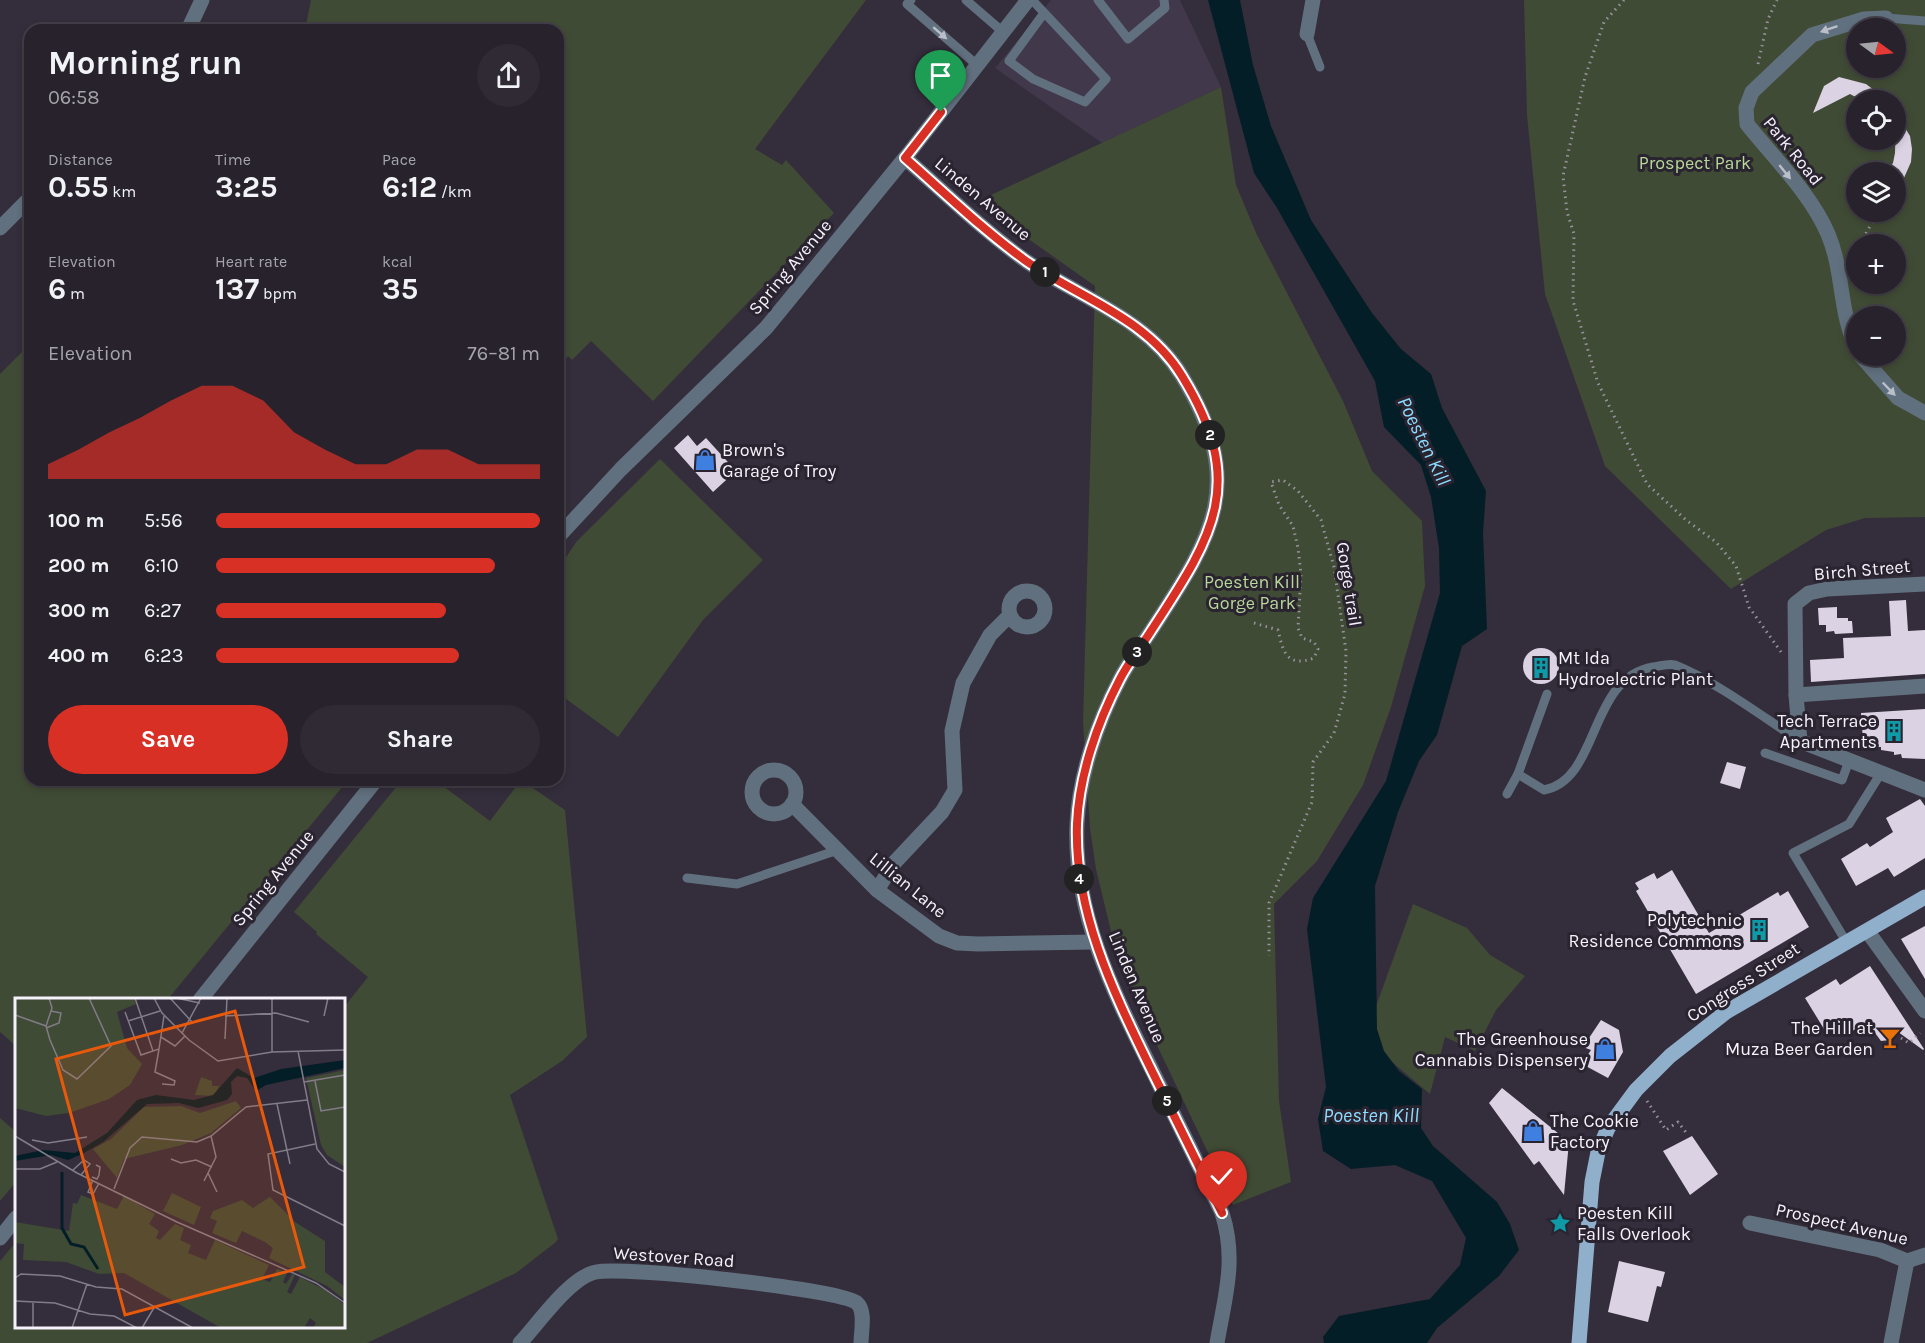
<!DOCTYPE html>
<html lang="en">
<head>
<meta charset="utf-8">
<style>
  :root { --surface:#27222c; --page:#2f2a34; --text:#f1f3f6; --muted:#a4a4a9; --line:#433f48; --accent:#d93025 }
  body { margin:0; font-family:Karla,sans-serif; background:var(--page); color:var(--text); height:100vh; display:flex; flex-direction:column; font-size:22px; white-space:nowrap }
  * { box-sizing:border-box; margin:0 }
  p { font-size:20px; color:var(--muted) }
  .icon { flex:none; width:33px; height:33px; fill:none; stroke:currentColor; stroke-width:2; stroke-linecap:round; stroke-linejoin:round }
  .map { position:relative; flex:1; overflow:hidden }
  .drawer { position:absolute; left:24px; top:24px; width:540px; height:762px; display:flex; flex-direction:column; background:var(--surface); border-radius:18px; box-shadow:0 3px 9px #0003,0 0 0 2px var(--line) }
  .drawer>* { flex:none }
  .needle { width:39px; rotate:105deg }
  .buttons { position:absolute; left:1846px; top:18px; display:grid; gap:12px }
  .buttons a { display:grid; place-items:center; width:60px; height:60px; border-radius:50%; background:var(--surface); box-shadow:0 3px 9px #0003,0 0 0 2px var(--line); font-size:30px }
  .pin { position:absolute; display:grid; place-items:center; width:51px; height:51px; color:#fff; margin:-62px -26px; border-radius:50% 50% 50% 0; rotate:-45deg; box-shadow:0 0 6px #0007 }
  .pin .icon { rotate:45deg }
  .km { position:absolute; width:30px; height:30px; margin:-15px; border-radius:50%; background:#222; color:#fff; font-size:16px; line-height:30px; text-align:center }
  .round { display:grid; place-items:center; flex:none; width:63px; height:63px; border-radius:32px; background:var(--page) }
  .overview { display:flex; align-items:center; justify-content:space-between; height:102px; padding:0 24px }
  h1 { font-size:33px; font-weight:700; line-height:45px }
  .stats { display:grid; grid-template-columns:repeat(3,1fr); gap:9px; height:102px; padding:6px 24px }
  .stats div { display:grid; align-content:center }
  .stats b { font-size:30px; font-weight:700 }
  .stats small { font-size:16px; font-weight:400 }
  .stats p { font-size:16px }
  .chart { height:168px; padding:12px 24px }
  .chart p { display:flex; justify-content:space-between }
  .chart svg { width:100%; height:108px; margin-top:6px; fill:var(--accent); opacity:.7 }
  .button { display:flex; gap:12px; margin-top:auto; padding:12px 24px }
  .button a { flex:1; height:69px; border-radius:36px; background:var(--accent); color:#fff; font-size:24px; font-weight:700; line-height:69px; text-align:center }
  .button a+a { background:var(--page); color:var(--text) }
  ul { padding:0 24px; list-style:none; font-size:20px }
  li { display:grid; grid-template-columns:96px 72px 1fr; align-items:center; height:45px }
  li i { height:15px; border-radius:8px; background:var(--accent) }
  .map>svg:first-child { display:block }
</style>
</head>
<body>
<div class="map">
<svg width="1925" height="1343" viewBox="0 0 1925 1343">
  <rect width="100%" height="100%" fill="#342d3b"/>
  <!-- built -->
  <path fill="#41384b" d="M1051,0h129l41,87 -119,56 -107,-75z"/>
  <!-- green -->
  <g fill="#404b35" fill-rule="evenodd">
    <path d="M311,0h555l-111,149 27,16 4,-5 48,53 -181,188 -62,-60 -19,19 -4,-4 -10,11v-337h-253z"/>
    <path d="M1524,0h401v517l-60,1 -39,12 -95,59 -126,-123 -60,-172 -18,-179zM1857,28h39v40h-39zM1857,100h39v40h-39zM1857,172h39v40h-39zM1857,244h39v40h-39zM1857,316h39v40h-39z"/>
    <path d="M1221,87l15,98 21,50 86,166 29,70 50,50 3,65 -34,121 -28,78 -46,76 -43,43 5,197 12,81 -58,23 -100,-210 -18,-47 -19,-79 -6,-41 -7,-106 12,-436 -119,-84z"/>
    <path d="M30,344v436h318l-180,219 -152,1v46l-16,-14v-658z"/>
    <path d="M660,459l103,101 -60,60 -85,117 -60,-44v-124l19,-28z"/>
    <path d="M402,780h33l55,41 31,-41 44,30 22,227 -25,24 -52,34 48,144 -2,3 -40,31 -149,70h-367v-82l16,-19v84h328v-319l24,-30 -52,-43 1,-2 -23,-20z"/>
    <path d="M1413,904l54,24 23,27 35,21 -29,34 -21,41 -30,-14 -15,57 -63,-53 3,-18z"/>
    <path d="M0,1118l16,14v50l-16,19z"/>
  </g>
  <!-- water -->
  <path fill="#041e28" d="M1208,0h32l13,65 18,61 40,94 61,93 29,36 30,25 11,34 44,83 -3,42 4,96 -25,17 -25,89 -18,26 -21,51 -23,74 2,143 7,22 15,20 23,18 -1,39 12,18 64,56 13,22 9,26 -20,26 -62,52 -10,15h-103l-1,-6 16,-21 91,-17 30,-34 6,-27 -34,-57 -37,-16 -44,4 -28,-18 -5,-32 8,-32 -19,-158 6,-31 73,-117 54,-188 -1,-45 -8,-51 -10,-32 -37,-38 -9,-46 -98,-173 -23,-35z"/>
  <!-- building -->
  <g fill="#dbd2e4">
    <path d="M1839,77l27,7 21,16h-26l-11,-6 -37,19 11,-27z"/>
    <path d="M1896,113l14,23 2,13 -1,13 -15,34v-24h-10l7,-9 2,-10z"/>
    <path d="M688,435l9,11 9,-8 30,33 -23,21 -39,-44z"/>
    <path d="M1906,600l2,31 17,-1v44l-114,8 -1,-22 34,-2 -1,-20 48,-2 -2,-35z"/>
    <path d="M1837,607v11h11v3h4l1,12 -18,1 -1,-3 -8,1v-7h-7l-1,-17z"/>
    <circle cx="1541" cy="666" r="18"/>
    <path d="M1925,709v50l-23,-1 -1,-4 -7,1v-3l-13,-2v-3h-9v-3l-5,1v-4l-4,-1 -2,-27z"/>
    <path d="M1727,762l19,5 -6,22 -20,-6z"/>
    <path d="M1920,799l5,7v52l-31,19 -6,-9 -32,18 -15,-27 26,-16 3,4 23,-15 -7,-14z"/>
    <path d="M1672,870l37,63 69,-41 2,4 8,-5 21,36 -113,67 -60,-103 3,-2 -4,-6 19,-10 3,6z"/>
    <path d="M1925,926v53l-24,-40z"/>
    <path d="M1870,966l54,83 -1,1 -29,-21 -4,11 -9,1 -14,-19 -18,11 -8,-14 -17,10 -19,-31 31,-19 4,6z"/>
    <path d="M1601,1020l18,10 4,22 -15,26 -26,-14 9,-14 -8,-3z"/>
    <path d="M1502,1088l67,54 -5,53 -25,-34 -5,4 -45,-62z"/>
    <path d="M1692,1136l26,38 -28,21 -27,-44z"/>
    <path d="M1619,1261l46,11 -4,15 -4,-1 -9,36 -40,-10z"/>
  </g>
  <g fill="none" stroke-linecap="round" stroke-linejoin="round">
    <!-- path -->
    <g stroke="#98929e" stroke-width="3" stroke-dasharray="1.5 4.5" stroke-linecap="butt">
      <path d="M1624,0l-20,22 -19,55 -22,99 4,36 7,22 -1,67 25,82 49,101 39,36 30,22 20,24 13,41 32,45"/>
      <path d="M1758,64l10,-45 9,-19"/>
      <path d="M1896,193l14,-11"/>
      <path d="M1860,244l18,-32"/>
      <path d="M1853,260l4,-9"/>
      <path d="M1254,623l24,7c5,22 9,38 36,28l4,-9 -4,-7 -12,-4 -4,-10 3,-54 -3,-26 -5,-22 -14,-21 -8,-23 12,-2 15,11 23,29 13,47 12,84 -1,43 -11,39 -21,29 -1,40 -43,101v53"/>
      <path d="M1901,1038l8,5 11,-10"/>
      <path d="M1647,1101l19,29 12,-8 10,13"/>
    </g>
    <!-- service -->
    <g stroke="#61707e" stroke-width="9">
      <path d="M911,0l-4,4 70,61"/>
      <path d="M966,0l37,32"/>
      <path d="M1032,0l20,21 54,58 -21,23 -52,-23 -24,-18 35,-48"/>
      <path d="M1098,0l30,39 37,-31 -1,-8"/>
      <path d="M1886,18l39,3"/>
      <path d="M1307,34l13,33"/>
      <path d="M1547,694l-29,80 26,16c56,-10 44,-112 109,-123 7,-1 16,-4 22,-2 40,16 88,52 125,76"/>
      <path d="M1836,741l2,15"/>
      <path d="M1765,753l77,27 7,-19"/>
      <path d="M1507,794l11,-20"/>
      <path d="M687,878l50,6 101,-34"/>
      <path d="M1847,943l-54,-90 56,-29 32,-51"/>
    </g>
    <!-- minor -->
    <g stroke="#61707e" stroke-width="15">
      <path d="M188,30l14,-30"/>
      <path d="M1307,34l6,-34"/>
      <path d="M905,158c40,35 78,72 121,103 54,37 121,57 156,115 66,109 30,161 -31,255 -11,16 -23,32 -31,48 -23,44 -41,97 -43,145 -4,89 37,169 75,246 23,48 47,95 70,143 15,47 3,83 -5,130"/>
      <path d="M0,228l30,-30"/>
      <path d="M1857,349c-18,-36 -13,-77 -29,-115 -17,-40 -54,-76 -81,-110l-1,-16 6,-16 60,-57 52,-16 22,-1"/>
      <path d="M1861,356l37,42 27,15"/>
      <path d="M1925,584l-98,5 -18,4 -14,11 1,91 4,46 125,49"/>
      <circle cx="1027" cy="609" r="18"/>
      <path d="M1796,695l129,-9"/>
      <circle cx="774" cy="792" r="22"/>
      <path d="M792,804l85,86 62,46 18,7 21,1 116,-2"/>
      <path d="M877,890l18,-28 47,-50 13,-22 -3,-59 11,-48 27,-48 20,-20"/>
      <path d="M1750,1223l130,27 27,11 18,-6"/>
      <path d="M520,1343c18,-19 50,-66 76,-71 27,-6 244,17 261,31 9,8 4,29 4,40"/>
      <path d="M1891,1343l16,-82"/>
    </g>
    <!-- tertiary -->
    <g stroke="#61707e" stroke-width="15">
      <path d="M558,537l63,-68 145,-141 139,-170 123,-158"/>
      <path d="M1868,932l57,79"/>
      <path d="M200,1000l176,-220"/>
      <path d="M0,1238l16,-20"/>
    </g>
    <!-- primary -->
    <path stroke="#90afcb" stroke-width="15" d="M1579,1343l13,-161 6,-30 10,-24 28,-38 34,-34 56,-44 199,-115"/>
  </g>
  <!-- one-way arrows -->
  <defs><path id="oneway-solid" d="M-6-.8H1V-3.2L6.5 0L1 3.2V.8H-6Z" transform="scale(1.5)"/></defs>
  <g fill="#babec9">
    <use href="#oneway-solid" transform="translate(1829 29) rotate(161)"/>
    <use href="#oneway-solid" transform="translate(940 33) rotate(41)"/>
    <use href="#oneway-solid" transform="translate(1785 172) rotate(51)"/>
    <use href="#oneway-solid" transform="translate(1889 389) rotate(46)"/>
  </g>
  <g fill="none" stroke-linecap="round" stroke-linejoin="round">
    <defs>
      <path id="route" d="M941,112l-36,46c40,35 78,72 121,103 54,37 121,57 156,115 67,109 30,161 -31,255 -10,16 -23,32 -31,48 -23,44 -41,97 -43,145 -3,87 35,165 72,241 24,49 49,99 73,148"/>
    </defs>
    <!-- route casing -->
    <use href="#route" stroke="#fff" stroke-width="12"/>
    <!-- route -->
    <use href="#route" stroke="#d93025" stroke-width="8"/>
  </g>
  <!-- icons -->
  <defs>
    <symbol id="shop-bare" viewBox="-9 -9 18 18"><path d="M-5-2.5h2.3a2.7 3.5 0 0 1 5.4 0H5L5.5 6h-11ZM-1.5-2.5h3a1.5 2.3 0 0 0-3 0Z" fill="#3f7fe0" stroke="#2a2330" stroke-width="2.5" paint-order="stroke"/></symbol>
    <symbol id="building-bare" viewBox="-9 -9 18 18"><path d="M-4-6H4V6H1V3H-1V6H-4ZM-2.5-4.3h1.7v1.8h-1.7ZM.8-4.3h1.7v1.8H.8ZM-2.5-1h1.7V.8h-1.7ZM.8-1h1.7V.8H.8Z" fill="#0f9aa8" stroke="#2a2330" stroke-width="2.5" paint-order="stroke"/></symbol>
    <symbol id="bar-bare" viewBox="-9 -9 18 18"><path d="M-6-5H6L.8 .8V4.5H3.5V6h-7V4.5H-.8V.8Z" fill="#e8710a" stroke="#2a2330" stroke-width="2.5" paint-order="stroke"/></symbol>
    <symbol id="sight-bare" viewBox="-9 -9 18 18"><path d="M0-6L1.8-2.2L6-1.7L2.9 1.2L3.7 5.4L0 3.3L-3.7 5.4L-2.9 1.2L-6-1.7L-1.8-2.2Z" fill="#0f9aa8" stroke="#2a2330" stroke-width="2.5" paint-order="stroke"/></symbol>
  </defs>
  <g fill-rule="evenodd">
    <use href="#shop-bare" x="690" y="445" width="30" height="30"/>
    <use href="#building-bare" x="1526" y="653" width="30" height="30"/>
    <use href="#building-bare" x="1879" y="716" width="30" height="30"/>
    <use href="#building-bare" x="1744" y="915" width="30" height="30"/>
    <use href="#bar-bare" x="1875" y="1023" width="30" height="30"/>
    <use href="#shop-bare" x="1590" y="1034" width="30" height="30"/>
    <use href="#shop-bare" x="1518" y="1116" width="30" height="30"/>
    <use href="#sight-bare" x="1545" y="1208" width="30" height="30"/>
  </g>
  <g text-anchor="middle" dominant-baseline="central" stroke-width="6" stroke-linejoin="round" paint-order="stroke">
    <!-- street labels -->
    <g font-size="18" fill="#f6f2fb" stroke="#2a2330">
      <text transform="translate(1793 151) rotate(51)">Park Road</text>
      <text transform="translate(983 199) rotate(40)">Linden Avenue</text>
      <text transform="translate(790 267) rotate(-50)">Spring Avenue</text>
      <text transform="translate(1862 570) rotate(-5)">Birch Street</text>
      <text transform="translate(1349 584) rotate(81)">Gorge trail</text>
      <text transform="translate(273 878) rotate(-51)">Spring Avenue</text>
      <text transform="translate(908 885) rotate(39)">Lillian Lane</text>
      <text transform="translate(1743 982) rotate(-33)">Congress Street</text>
      <text transform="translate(1137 987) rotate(67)">Linden Avenue</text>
      <text transform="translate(1842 1224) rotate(13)">Prospect Avenue</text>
      <text transform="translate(674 1257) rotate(4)">Westover Road</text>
    </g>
    <!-- park labels -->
    <g font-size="18" fill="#b7d898" stroke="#2a2330">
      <text x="1695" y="163">Prospect Park</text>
      <text x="1252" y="582">Poesten Kill<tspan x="1252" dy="21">Gorge Park</tspan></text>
    </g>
    <!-- poi labels -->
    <g font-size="18" fill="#f6f2fb" stroke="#2a2330" text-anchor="start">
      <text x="722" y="450">Brown's<tspan x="722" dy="21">Garage of Troy</tspan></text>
      <text x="1558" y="658">Mt Ida<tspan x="1558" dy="21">Hydroelectric Plant</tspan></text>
      <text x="1877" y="721" text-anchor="end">Tech Terrace<tspan x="1877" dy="21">Apartments</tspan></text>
      <text x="1742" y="920" text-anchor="end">Polytechnic<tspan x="1742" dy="21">Residence Commons</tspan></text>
      <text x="1873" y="1028" text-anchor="end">The Hill at<tspan x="1873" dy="21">Muza Beer Garden</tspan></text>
      <text x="1588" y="1039" text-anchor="end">The Greenhouse<tspan x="1588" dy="21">Cannabis Dispensery</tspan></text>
      <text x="1550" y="1121">The Cookie<tspan x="1550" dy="21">Factory</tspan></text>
      <text x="1577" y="1213">Poesten Kill<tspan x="1577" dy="21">Falls Overlook</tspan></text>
    </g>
    <!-- water labels -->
    <g font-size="20" font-style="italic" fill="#8bdcff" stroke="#2a2330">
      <text transform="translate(1424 441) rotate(64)">Poesten Kill</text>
      <text x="1371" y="1115">Poesten Kill</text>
    </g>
  </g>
  <!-- overview -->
  <g transform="translate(15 998)">
    <rect width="330" height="330" fill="#342d3b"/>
    <path d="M0,0h119l2,6 -19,8 10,36 15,16 -12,21 -21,14 -40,14 -23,3 -31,-8zM330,72v97l-18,-12 -6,-10 -15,-67zM186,79l11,4v5h7l-4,10 -20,-1zM221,103l5,7 -30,25 -29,12 -58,14 -7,19 -24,-29 18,-10 33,-32 37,-1 19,7zM157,195l29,14 -7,18 -31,-14zM66,197l36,14 7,-13 31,18 -6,10 10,7 -3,7 4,2 15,-16 9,4 -4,12 11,5 -3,8 18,7 9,-20 54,25 -7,14 8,3 7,-13 10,4 -4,9 3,2 6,-10 3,1 -8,17 4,2 9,-17 25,13 20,15v23h-32l3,-5 -6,-5 -6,10h-83l-97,-55 -25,1 -33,-12 -43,-2 1,-16 -9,-1v-21l54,9 4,-28 4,1zM255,199l25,25 30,19v31l20,15v13l-18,-14 -58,-28 4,-10 -8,-6 -23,-11 -6,12 -24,-10 5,-12 -7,-3 3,-7 29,-11 11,8z" fill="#404b35"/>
    <path d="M330,62v8l-79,17 -10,6 -9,-13 -10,-2 -6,6 1,12 -5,6 -29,8 -19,-5 -32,1 -44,38 -21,12 -14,6 -17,-5 -36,6v-5l28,-6 32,3 32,-20 30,-33 19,-5 38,5 19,-5 24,-27 17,10 27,-9z" fill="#041e28"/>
    <path fill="none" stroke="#041e28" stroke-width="3" d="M47,174v56l9,16 13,3 14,22"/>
    <path fill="none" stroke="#827c88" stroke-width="1.5" d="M34,0l3,10 -6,18 4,14 13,30 14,9 34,-33 -22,-48M120,0l18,53M139,0l8,15 27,27 29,21 54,-9 73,-2M155,0l22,24M161,0l24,5M110,14l16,43 18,-6 5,-33M0,17l31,11M210,18l51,-3 33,9M309,18l4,-18M113,23l32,-10M31,30l13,-5 2,-10 -10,-2M167,35l19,-35M146,39l14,9 10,-10M210,41l2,-41M144,51l-4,23 20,9 -1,4 -12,-1M283,53l19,98 12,15 16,8M257,54v-54M300,83l6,30 24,-4M289,84l41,-7M262,106l13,60M0,138l62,37 100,49 139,61 29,20M17,142l16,3 39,-6M300,146l-47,10 5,36 72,36M156,161l10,4 15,-3 16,7M0,171h25l17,-7M58,172l11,-10 6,4 -9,11M193,175l9,19M77,179l5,2 2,-4 1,-8 -4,-2M78,182l-5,12 5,2 6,-11M189,183l12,-24 -5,-21M99,191l16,-41 12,-11 55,5 14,-6 35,-29 61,-7M0,280l6,-4 39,2 36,11 26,2 71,39M0,303l40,2 35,11 24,2 23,12M18,330v-26M57,330l15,-44M127,330l13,-22"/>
    <path fill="#e8590c" fill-opacity="0.15" stroke="#e8590c" stroke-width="3" d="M220,13l69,256 -179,48 -69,-256z"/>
    <rect width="330" height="330" fill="none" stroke="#f6f2fb" stroke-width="3"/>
  </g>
</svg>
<div class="buttons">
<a><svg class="needle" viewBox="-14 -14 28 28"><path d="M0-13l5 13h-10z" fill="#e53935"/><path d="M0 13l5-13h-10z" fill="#a4a4a9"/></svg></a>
<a><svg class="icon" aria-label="locate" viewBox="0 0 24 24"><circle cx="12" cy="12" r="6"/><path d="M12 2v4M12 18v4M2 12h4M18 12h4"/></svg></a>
<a><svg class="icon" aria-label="layers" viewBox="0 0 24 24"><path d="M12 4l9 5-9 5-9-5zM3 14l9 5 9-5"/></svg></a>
<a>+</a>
<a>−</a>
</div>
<div class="pin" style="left:941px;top:112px;background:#1e9e55"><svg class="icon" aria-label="arrive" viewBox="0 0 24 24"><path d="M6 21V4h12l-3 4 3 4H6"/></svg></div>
<div class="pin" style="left:1222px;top:1213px;background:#d93025"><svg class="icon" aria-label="check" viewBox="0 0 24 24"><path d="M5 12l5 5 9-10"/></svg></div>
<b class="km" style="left:1045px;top:272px">1</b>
<b class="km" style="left:1210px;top:435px">2</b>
<b class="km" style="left:1137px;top:652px">3</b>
<b class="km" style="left:1079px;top:879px">4</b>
<b class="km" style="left:1167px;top:1101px">5</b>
<section class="drawer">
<div class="overview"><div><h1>Morning run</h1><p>06:58</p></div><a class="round"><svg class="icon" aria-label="share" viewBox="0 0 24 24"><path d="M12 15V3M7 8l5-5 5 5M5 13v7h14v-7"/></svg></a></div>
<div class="stats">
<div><p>Distance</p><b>0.55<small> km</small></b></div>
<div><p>Time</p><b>3:25</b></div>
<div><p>Pace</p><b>6:12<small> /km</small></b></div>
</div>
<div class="stats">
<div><p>Elevation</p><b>6<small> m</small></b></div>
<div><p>Heart rate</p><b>137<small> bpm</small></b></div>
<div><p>kcal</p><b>35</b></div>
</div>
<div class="chart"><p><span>Elevation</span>76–81 m</p>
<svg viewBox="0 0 160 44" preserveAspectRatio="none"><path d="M0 44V38L10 32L20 25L30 19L40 12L50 6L60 6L70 12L80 25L90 32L100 38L110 38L120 32L130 32L140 38L150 38L160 38V44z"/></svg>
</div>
<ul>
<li><b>100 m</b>5:56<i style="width:100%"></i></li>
<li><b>200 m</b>6:10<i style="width:86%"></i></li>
<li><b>300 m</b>6:27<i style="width:71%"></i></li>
<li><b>400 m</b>6:23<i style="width:75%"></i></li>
</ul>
<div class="button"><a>Save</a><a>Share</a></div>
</section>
</div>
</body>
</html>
